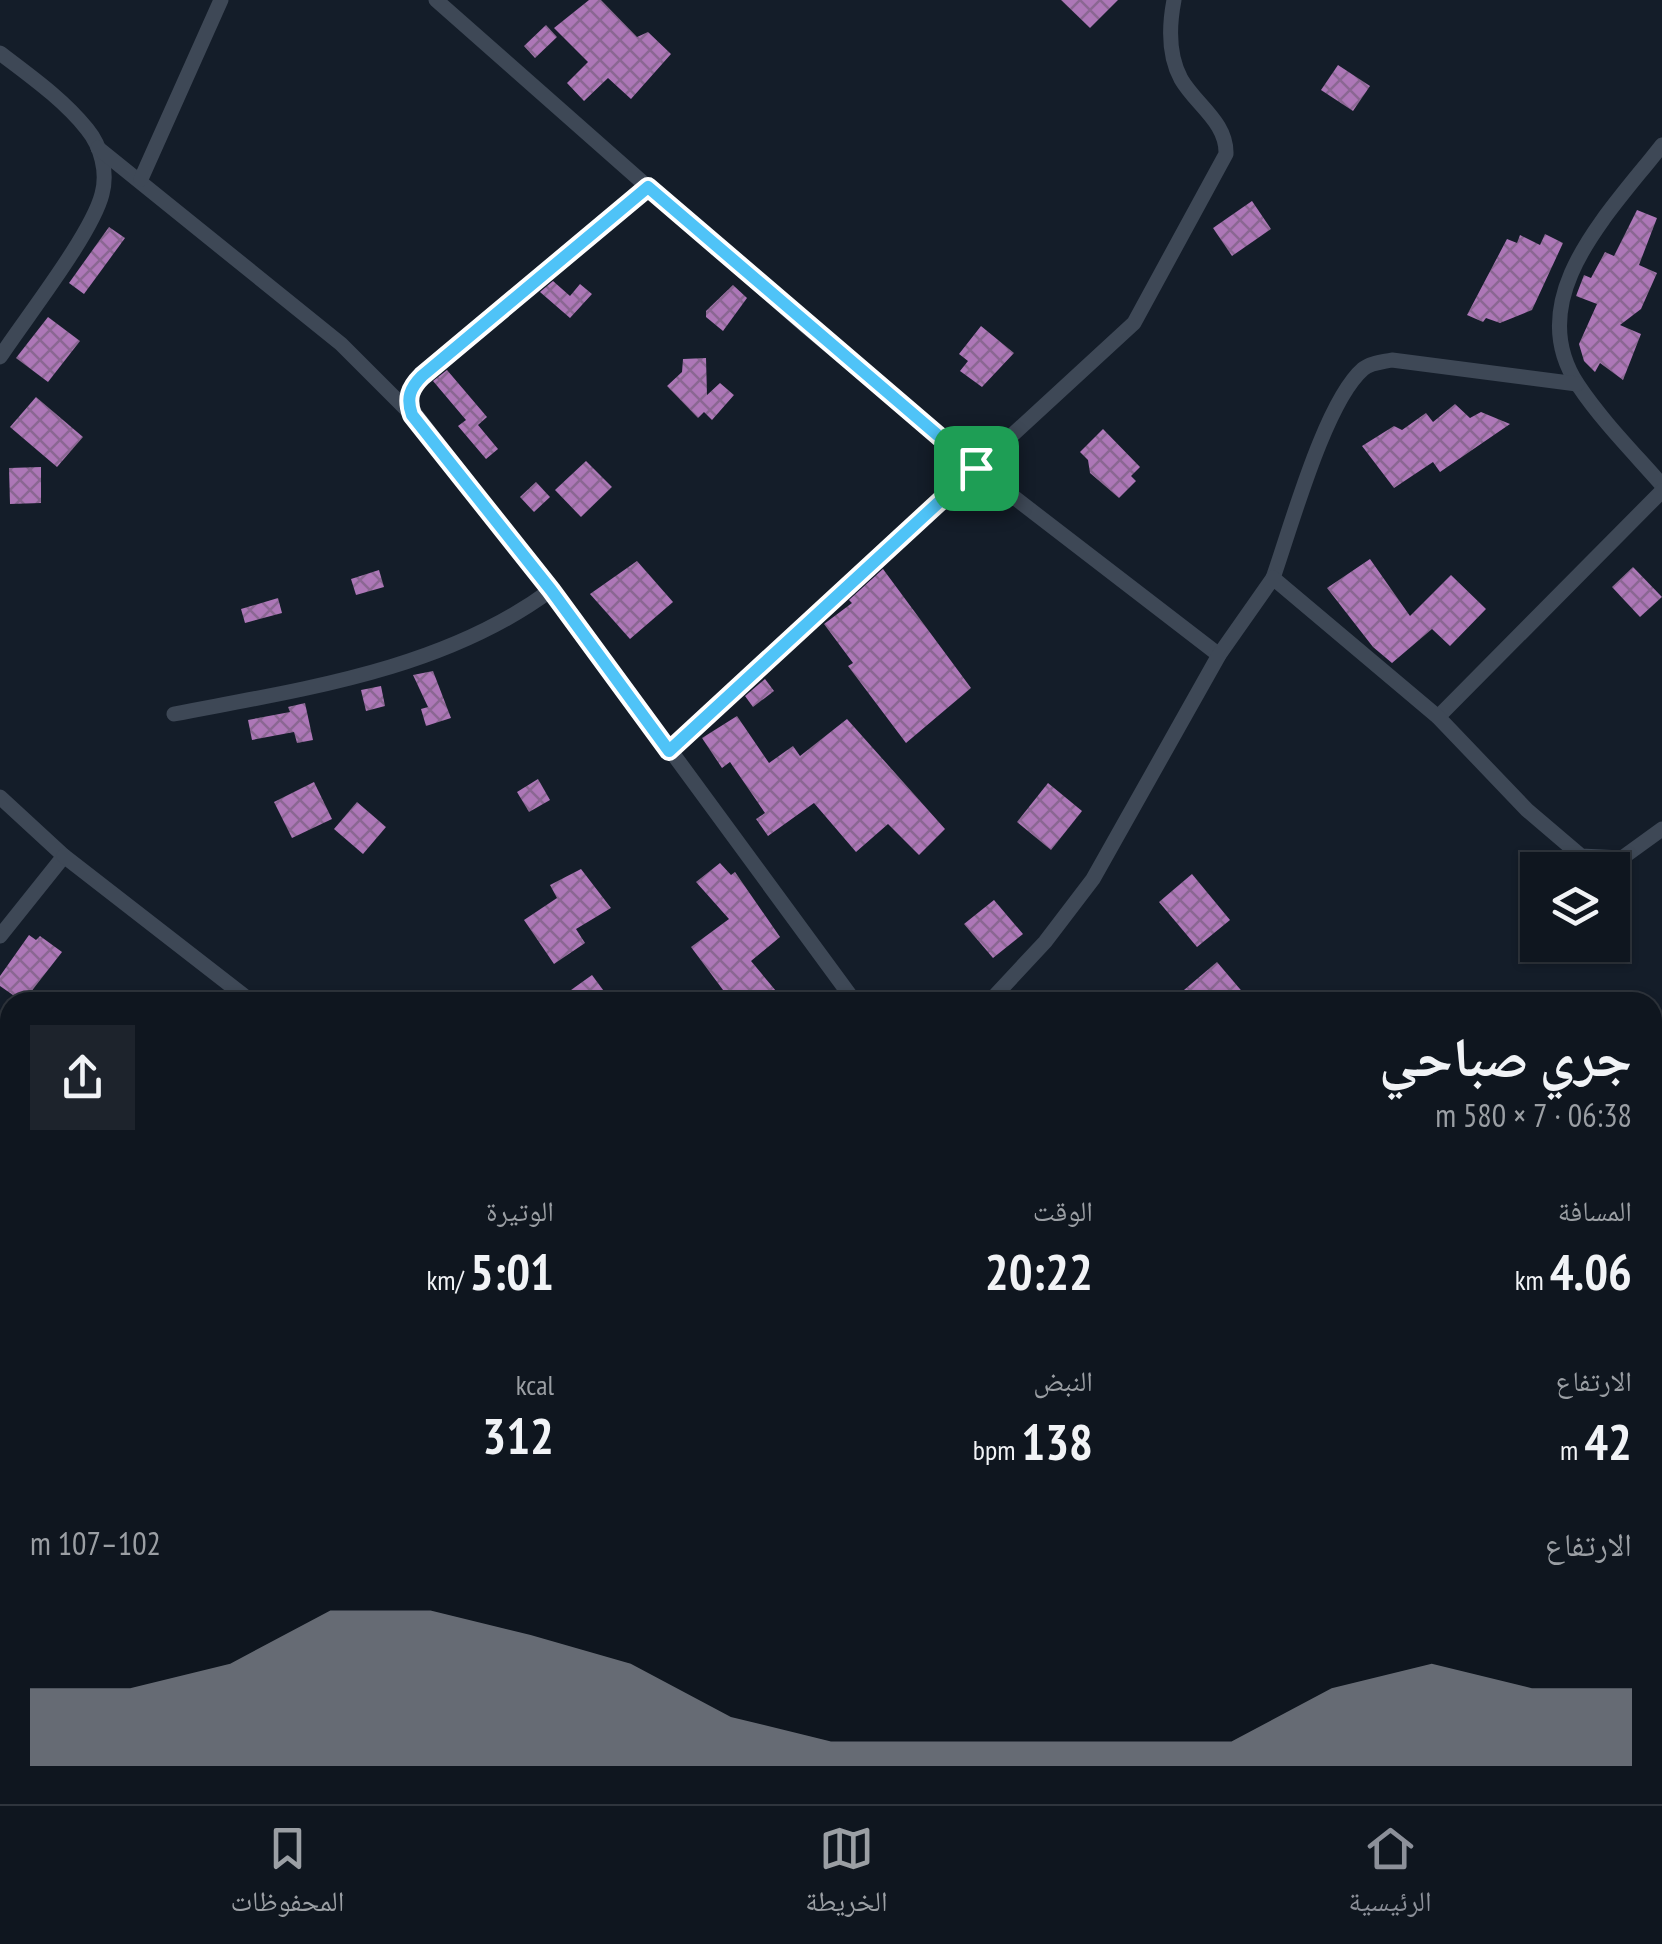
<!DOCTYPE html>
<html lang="ar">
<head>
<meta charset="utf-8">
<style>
  :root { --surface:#0f161f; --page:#1d232c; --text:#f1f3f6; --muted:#9b9fa4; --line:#2f353d; --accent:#8c9099 }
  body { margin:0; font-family:"PT Sans Narrow","Noto Naskh Arabic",sans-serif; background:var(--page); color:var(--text); direction:rtl; height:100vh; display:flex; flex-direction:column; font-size:38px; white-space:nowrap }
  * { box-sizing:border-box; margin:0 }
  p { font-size:32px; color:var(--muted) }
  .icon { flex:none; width:55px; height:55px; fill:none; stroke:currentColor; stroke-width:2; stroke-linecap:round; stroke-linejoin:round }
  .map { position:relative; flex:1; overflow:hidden; direction:ltr }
  .side { position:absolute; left:0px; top:992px; width:1662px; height:812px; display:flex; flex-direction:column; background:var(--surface); border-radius:30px 30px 0 0; box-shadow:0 2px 8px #0004,0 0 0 2px var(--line); direction:rtl }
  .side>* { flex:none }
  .tools { position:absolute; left:1520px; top:852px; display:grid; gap:20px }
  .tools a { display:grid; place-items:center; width:110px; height:110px; border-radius:0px; background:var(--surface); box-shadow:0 2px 8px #0004,0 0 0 2px var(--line); font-size:50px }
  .pin { position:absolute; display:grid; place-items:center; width:85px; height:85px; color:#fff; margin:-42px; border-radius:20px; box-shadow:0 5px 15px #0006 }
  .round { display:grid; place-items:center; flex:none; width:105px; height:105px; border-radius:0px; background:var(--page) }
  .head { display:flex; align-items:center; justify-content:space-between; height:170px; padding:0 30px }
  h1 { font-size:55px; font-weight:700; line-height:75px }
  .stats { display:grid; grid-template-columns:repeat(3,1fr); gap:15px; height:170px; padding:10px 30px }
  .stats div { display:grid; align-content:center }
  .stats b { font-size:50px; font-weight:700 }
  .stats small { font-size:28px; font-weight:400 }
  .stats p { font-size:28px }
  .chart { height:280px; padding:20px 30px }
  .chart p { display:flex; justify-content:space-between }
  .chart svg { width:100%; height:180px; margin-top:10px; fill:var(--accent); opacity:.7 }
  .menu { display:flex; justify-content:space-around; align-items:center; height:140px; border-top:2px solid var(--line); background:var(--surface); font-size:28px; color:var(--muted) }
  .menu a { display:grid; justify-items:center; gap:5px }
  .menu .selected { color:var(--accent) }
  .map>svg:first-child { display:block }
</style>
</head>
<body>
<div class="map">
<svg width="1662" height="1804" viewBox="0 0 1662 1804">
  <defs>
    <pattern id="building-cross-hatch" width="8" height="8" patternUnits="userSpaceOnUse" patternTransform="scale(2.5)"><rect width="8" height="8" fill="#ad77b7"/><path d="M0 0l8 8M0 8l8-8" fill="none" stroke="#8a6792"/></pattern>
  </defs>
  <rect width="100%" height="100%" fill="#141d29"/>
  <!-- building -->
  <g fill="url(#building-cross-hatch)">
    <path d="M589,0h12l36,37 11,-5 23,22 -40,45 -23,-21 -24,23 -17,-18 21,-21 -34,-34z"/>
    <path d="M1061,0h57l-28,28z"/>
    <path d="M546,25l11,12 -22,21 -11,-12z"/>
    <path d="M1338,65l32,21 -17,25 -32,-21z"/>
    <path d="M1252,201l19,28 -39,27 -19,-28z"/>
    <path d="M1637,210l20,8 -18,47 18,8 -16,36 -21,16 21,9 -18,46 -23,-17 -5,9 -11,-11 -5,-17 18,-40 -21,-8 8,-21 7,3 14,-26 9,4z"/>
    <path d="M109,227l16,11 -41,56 -15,-11z"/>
    <path d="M1545,234l18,9 -31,67 -32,13 -14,-5 -3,4 -16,-7 40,-76 10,4 3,-8 20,10z"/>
    <path d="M553,281l17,15 10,-12 12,10 -22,24 -30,-26z"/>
    <path d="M733,285l14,13 -24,33 -17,-14v-6z"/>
    <path d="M48,317l32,24 -32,41 -32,-24z"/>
    <path d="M981,326l33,27 -32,34 -22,-16 8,-10 -9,-7z"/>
    <path d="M706,358l1,37 13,-12 14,12 -22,25 -8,-8 -6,6 -31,-32 15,-14 1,-13z"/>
    <path d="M447,370l40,47 -9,8 20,24 -12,10 -28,-33 8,-6 -33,-39z"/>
    <path d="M36,397l47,40 -26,30 -47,-40z"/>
    <path d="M1455,404l15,14 11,-6 29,12 -70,48 -7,-10 -39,26 -32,-42 32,-20 8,4 24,-17 7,9z"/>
    <path d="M1103,429l37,38 -9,9 5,5 -17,17 -29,-25 -2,-13 -8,-8z"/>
    <path d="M586,461l26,26 -31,30 -26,-27z"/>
    <path d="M41,467v36l-31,1 -1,-36z"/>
    <path d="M536,482l14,15 -16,15 -14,-15z"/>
    <path d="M1370,559l40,57 41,-41 35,34 -36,37 -18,-17 -40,34 -19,-16 -46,-59z"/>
    <path d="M637,561l36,41 -43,37 -40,-45z"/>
    <path d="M1633,567l29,30 -22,20 -28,-30z"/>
    <path d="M883,569l88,119 -65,55 -58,-77 5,-3 -29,-39 28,-21 -3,-3z"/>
    <path d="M379,570l5,17 -28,8 -5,-16z"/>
    <path d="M278,598l4,15 -37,10 -4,-14z"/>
    <path d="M433,671l18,47 -25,8 -5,-17 7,-2 -15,-32z"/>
    <path d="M765,679l9,12 -21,16 -8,-11z"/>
    <path d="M381,686l4,20 -19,5 -5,-21z"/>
    <path d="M305,703l8,37 -16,3 -3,-11 -42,8 -4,-20 42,-8 -2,-5z"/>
    <path d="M737,716l32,47 24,-17 7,10 47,-37 98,110 -26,26 -31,-31 -32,28 -42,-49 -46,33 -12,-17 9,-6 -35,-51 -8,6 -20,-30z"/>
    <path d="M538,779l12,21 -21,12 -12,-20z"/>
    <path d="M314,782l18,37 -40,19 -18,-36z"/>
    <path d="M1048,783l34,28 -31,39 -34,-28z"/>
    <path d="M357,802l29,25 -23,27 -29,-25z"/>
    <path d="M720,863l11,12 4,-3 45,65 -29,24 25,30 -13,11h-47l10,-8 -35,-47 38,-28 -33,-37z"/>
    <path d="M581,869l30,39 -35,21 9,14 -31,21 -30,-44 33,-22 -7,-13z"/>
    <path d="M1192,874l38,46 -33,27 -38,-45z"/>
    <path d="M994,900l29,34 -30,24 -29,-34z"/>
    <path d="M29,935l7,5 4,-4 22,16 -39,50 -23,-16v-10z"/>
    <path d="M1217,962l34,40h-57l-10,-12z"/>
    <path d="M592,975l20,27h-32l-9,-12z"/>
  </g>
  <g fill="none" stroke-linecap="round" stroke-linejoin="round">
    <!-- minor -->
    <g stroke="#3e4856" stroke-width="15">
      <path d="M436,0l367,324 173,144 243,187"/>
      <path d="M0,53c30,23 63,46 87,76 14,17 21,43 15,65 -10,40 -77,125 -102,163"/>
      <path d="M1662,145c-51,66 -142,153 -84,240 24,36 56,68 84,100"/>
      <path d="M98,148l243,196 71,71"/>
      <path d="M141,179l80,-179"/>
      <path d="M648,187l-226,189 -13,17 1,14 178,231 267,364"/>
      <path d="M1273,578c18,-51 52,-176 90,-209 7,-6 20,-7 29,-9l185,24"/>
      <path d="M174,714c129,-25 269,-44 377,-124"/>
      <path d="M1438,717l224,-226"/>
      <path d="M669,751l465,-428 92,-169c1,-32 -30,-49 -45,-75 -13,-24 -12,-53 -7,-79"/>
      <path d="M0,797l64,59 -64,80"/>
      <path d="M64,856l188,146"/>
      <path d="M1346,998l2,4"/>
      <path d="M1167,1000l1,2"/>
      <path d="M989,1002l56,-60 48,-63 126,-224 54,-77 165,139 89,93 54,46 41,2 40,-29"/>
      <path d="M0,1282l10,12"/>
      <path d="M0,1329l10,-6"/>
      <path d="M1652,1412l10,11"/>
      <path d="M1652,1531l10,-8"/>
      <path d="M0,1758l10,6"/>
      <path d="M1652,1789l10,-4"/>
      <path d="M45,1795l6,9"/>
      <path d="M840,1795l6,9"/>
      <path d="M1038,1795l7,9"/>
      <path d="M1496,1795l5,9"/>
      <path d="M304,1804l8,-9"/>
      <path d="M1621,1804l17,-9"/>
    </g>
    <!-- tertiary -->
    <g stroke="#3e4856" stroke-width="20">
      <path d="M1652,1212l10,-9"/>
      <path d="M687,1804l20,-9"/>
    </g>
  </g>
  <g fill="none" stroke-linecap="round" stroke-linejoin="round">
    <defs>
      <path id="route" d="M648,187l328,281 -307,283 -118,-161 -139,-175c-6,-17 -2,-27 10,-39z"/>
    </defs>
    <!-- route casing -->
    <use href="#route" stroke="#fff" stroke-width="20"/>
    <!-- route -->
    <use href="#route" stroke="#4fc3f7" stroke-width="12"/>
  </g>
</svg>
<div class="tools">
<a><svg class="icon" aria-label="layers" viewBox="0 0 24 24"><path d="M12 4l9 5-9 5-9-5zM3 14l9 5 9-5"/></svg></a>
</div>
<div class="pin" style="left:976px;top:468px;background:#1e9e55"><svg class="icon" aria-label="arrive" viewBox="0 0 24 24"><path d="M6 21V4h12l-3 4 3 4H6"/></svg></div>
<section class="side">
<div class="head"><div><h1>جري صباحي</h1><p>06:38 · 7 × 580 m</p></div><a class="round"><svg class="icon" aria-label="share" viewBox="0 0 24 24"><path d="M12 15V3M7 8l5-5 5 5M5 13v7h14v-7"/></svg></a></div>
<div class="stats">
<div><p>المسافة</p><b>4.06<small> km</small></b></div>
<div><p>الوقت</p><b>20:22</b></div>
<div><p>الوتيرة</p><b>5:01<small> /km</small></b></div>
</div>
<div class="stats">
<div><p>الارتفاع</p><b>42<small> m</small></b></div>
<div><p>النبض</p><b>138<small> bpm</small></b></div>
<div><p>kcal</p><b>312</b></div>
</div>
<div class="chart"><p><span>الارتفاع</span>102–107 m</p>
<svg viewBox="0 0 160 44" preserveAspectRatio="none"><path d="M0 44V25L10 25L20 19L30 6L40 6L50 12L60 19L70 32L80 38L90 38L100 38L110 38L120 38L130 25L140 19L150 25L160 25V44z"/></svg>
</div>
</section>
</div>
<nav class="menu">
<a class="selected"><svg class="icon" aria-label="home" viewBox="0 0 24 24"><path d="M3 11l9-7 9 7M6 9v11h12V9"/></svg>الرئيسية</a>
<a><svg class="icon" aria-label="map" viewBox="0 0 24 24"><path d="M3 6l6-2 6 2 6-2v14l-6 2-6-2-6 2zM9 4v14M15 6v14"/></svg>الخريطة</a>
<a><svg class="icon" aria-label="saved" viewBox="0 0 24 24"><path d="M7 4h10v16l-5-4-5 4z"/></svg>المحفوظات</a>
</nav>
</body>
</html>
